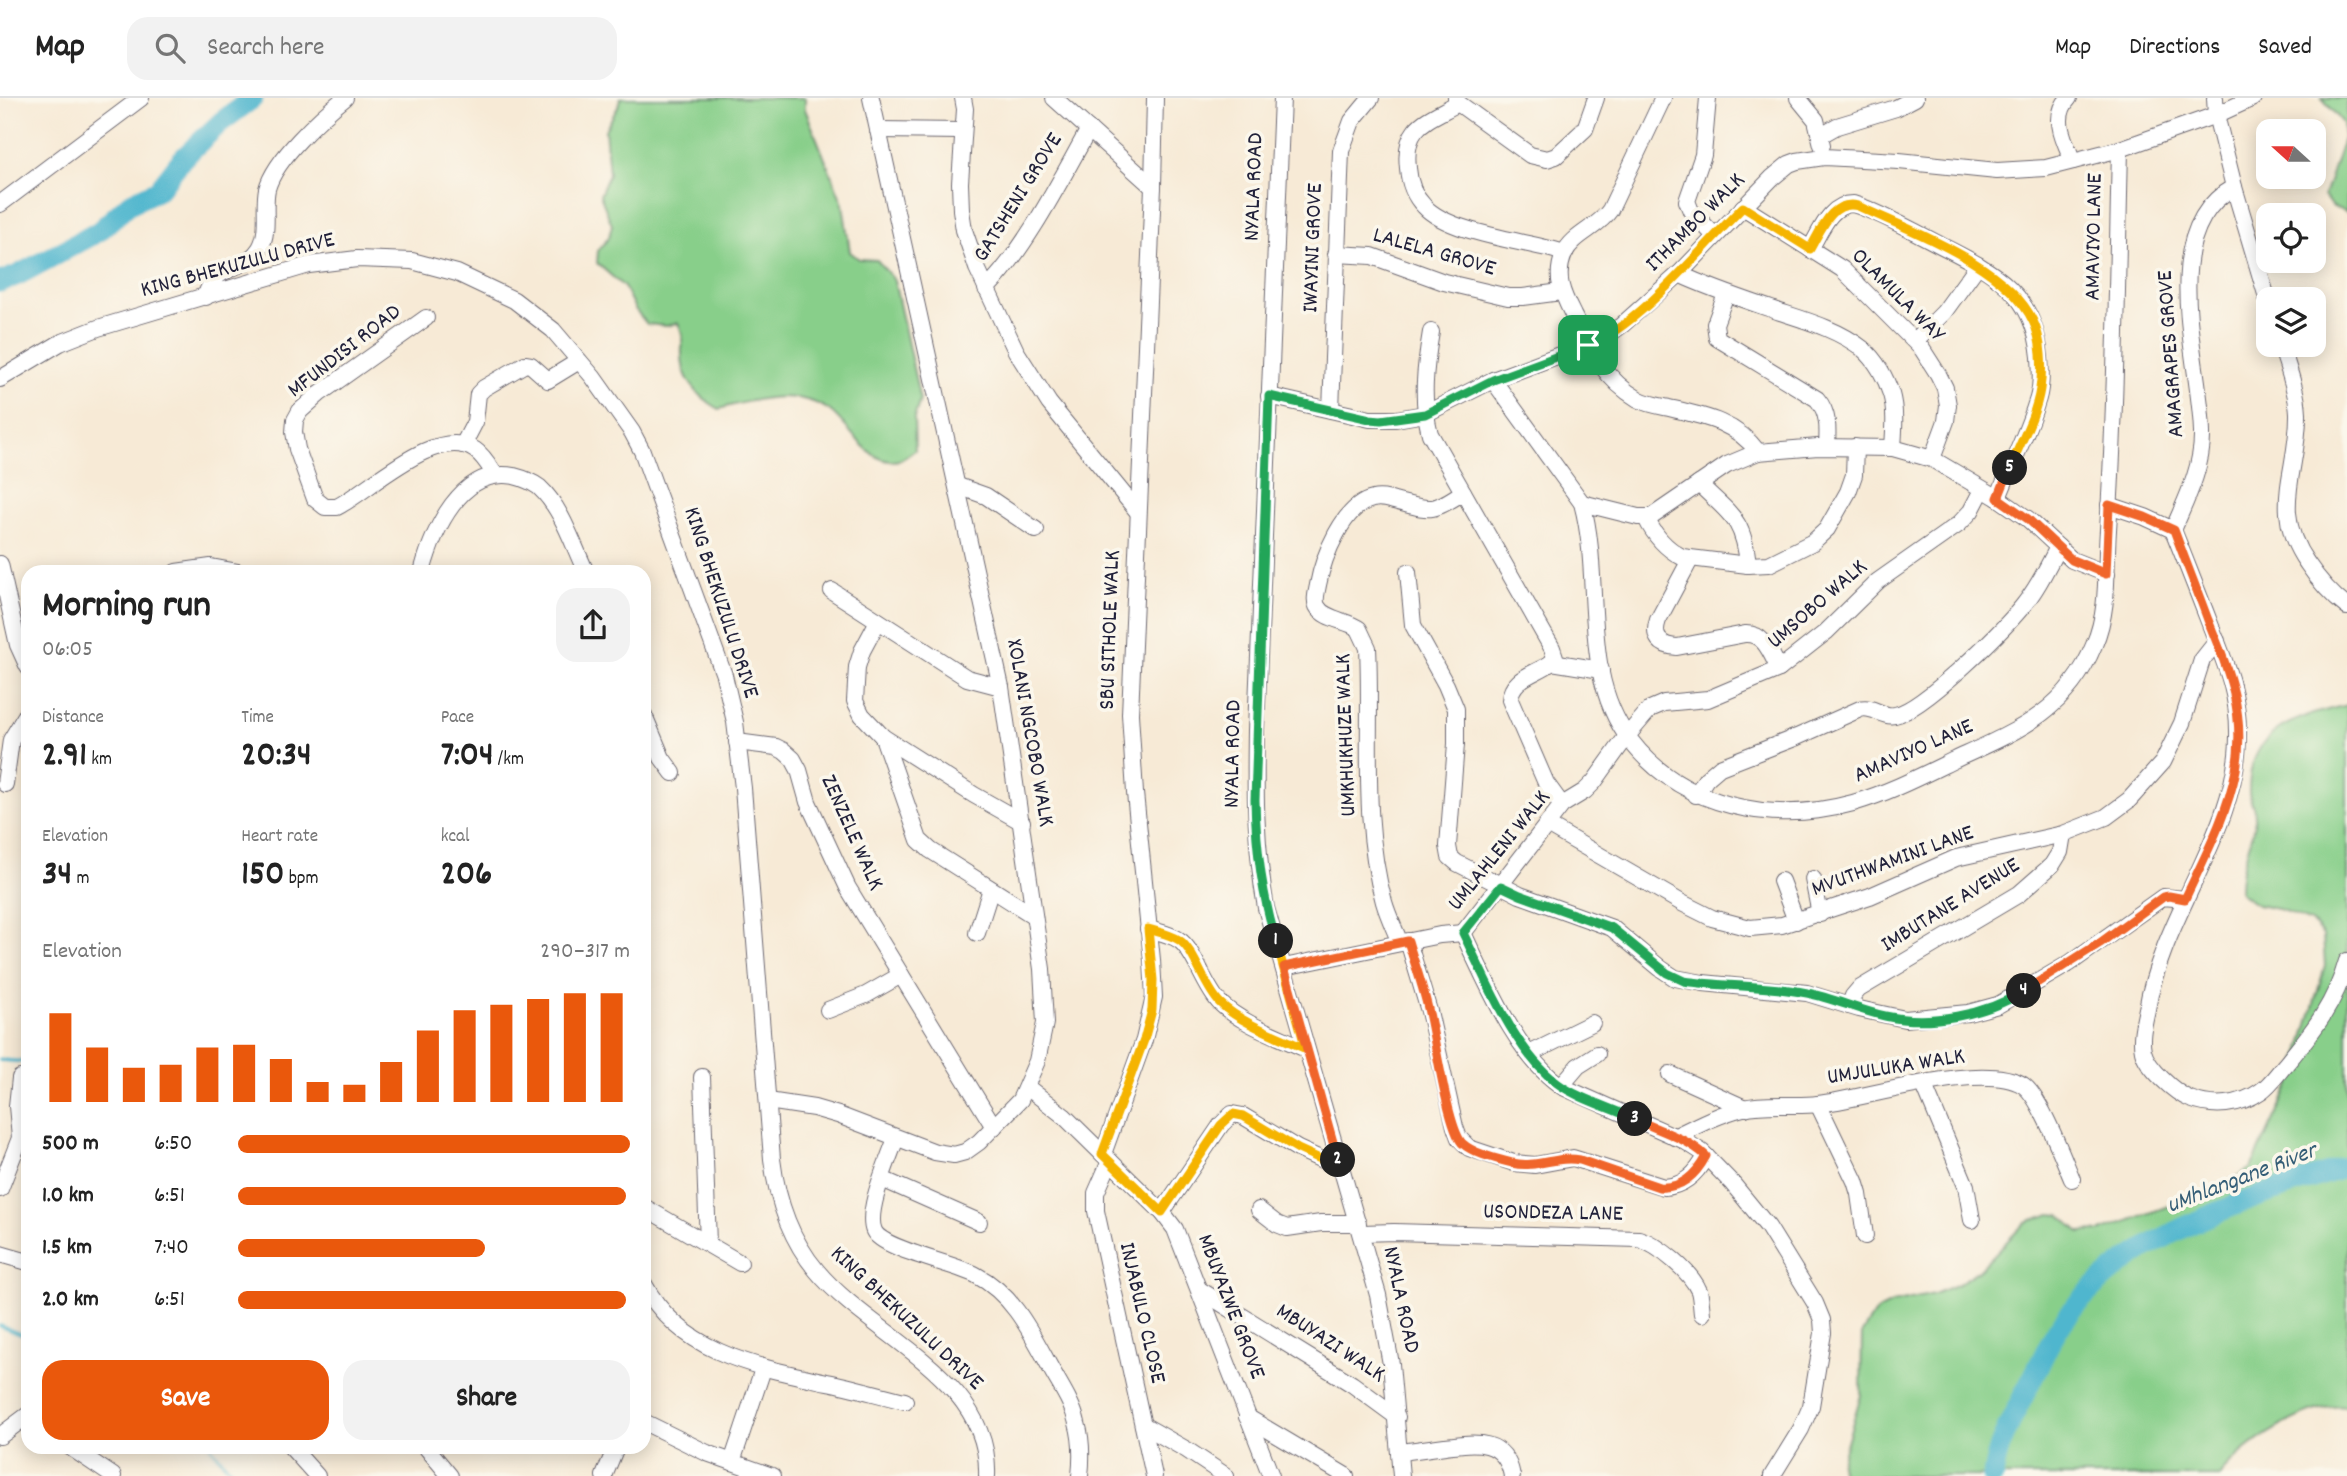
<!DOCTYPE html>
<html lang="en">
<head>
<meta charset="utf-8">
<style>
  :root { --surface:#fff; --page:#f2f2f2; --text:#222; --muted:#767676; --line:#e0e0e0; --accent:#ea580c }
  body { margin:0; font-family:Dekko,sans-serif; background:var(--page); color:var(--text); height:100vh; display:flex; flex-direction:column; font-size:26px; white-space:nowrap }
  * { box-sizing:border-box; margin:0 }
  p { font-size:23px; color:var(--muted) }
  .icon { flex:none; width:38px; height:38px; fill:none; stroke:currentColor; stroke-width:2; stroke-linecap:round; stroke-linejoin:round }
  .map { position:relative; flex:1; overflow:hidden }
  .drawer { position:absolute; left:21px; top:467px; width:630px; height:889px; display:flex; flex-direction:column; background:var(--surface); border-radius:21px; box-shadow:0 4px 18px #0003 }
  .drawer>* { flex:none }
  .needle { width:46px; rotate:291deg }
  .controls { position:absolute; left:2256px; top:21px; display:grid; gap:14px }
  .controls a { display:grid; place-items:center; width:70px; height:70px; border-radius:14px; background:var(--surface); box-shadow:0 4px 18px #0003; font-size:35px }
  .pin { position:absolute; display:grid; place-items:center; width:60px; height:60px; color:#fff; margin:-30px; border-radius:14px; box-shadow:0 4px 10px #0006 }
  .km { position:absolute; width:35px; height:35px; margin:-18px; border-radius:50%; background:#222; color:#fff; font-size:19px; line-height:35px; text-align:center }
  .round { display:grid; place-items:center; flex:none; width:74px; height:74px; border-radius:21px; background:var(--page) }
  .head { display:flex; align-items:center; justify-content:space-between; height:119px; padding:0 21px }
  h1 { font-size:38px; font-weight:700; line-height:52px }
  .stats { display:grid; grid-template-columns:repeat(3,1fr); gap:10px; height:119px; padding:7px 21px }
  .stats div { display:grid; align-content:center }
  .stats b { font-size:35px; font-weight:700 }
  .stats small { font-size:19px; font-weight:400 }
  .stats p { font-size:19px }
  .chart { height:196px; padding:14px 21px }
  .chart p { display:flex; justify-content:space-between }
  .chart svg { width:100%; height:126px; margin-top:7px; stroke:var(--accent); stroke-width:6 }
  .primary-button { display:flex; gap:14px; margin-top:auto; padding:14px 21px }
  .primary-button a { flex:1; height:80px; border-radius:21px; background:var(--accent); color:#fff; font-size:28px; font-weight:700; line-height:80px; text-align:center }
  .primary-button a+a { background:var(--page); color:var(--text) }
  ul { padding:0 21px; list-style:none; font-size:23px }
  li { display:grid; grid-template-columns:112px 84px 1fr; align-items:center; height:52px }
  li i { height:18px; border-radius:9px; background:var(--accent) }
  header { display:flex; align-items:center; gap:42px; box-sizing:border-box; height:98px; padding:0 35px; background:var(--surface); border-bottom:2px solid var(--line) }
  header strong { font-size:33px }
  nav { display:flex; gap:38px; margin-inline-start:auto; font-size:24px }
  .search { width:490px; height:63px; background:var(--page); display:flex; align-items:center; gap:18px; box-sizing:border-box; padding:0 24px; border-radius:21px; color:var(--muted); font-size:26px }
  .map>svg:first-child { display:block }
</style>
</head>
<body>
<header>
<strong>Map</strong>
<div class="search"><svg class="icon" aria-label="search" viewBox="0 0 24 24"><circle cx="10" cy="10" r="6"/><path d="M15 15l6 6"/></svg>Search here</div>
<nav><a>Map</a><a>Directions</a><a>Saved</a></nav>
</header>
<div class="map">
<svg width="2347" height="1378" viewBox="0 0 2347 1378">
  <rect width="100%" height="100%" fill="#fbf7ec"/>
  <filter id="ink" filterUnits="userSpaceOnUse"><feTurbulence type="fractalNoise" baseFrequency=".0143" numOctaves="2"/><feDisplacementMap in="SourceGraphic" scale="14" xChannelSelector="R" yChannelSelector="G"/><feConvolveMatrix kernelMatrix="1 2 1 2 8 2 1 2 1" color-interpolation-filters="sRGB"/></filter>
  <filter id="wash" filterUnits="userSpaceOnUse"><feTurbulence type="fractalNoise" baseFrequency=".00686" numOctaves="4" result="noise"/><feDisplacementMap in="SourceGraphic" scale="28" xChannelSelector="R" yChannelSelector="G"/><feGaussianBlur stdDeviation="1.57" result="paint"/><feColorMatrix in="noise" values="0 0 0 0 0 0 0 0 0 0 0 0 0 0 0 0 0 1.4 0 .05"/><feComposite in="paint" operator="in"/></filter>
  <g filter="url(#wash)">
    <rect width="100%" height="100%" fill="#f7ead6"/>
    <!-- green -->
    <g fill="#88cf8a" stroke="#557862" stroke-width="2">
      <path d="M620,0h185v11l38,95 7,48 9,7 18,1 17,20 26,120 -6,18 1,32c-4,3 -9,7 -13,9 -31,12 -52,-34 -73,-49 -33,-22 -75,-11 -110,-1 -20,-12 -37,-28 -37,-53 -1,-14 3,-20 -4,-33l-12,3 -19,-2 -12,-15 -11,-22 -27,-24 1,-12 11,-14 3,-12 -12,-30 9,-21 -4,-44 13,-23z"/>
      <path d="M2322,0h25v114l-15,-5 -8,-11 20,-60 -1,-13z"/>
      <path d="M2347,607v702c-39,-5 -106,39 -128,69h-377l-2,-11 21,-70 1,-62 14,-22 16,-8 42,-9 24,-10 22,-15 46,-47 25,-8 9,1 20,17 21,-1 116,-43 34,-20 40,-85 34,-117 -2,-31 -12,-13 -29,-12 -24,-5 -18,-12c-1,-29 12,-48 15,-74 1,-11 -5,-17 -6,-26 -1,-65 46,-75 98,-88z"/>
    </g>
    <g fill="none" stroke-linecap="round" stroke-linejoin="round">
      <!-- stream -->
      <g stroke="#4fb6ce" stroke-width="3.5">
        <path d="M0,962l28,2"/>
        <path d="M0,1228l28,11"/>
        <path d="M211,1349l25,29"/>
      </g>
      <!-- river -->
      <g stroke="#4fb6ce" stroke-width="21">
        <path d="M0,184l18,-7 80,-43 31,-28 29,-14 24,-31 39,-37 32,-24"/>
        <path d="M1993,1378c4,-33 22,-63 37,-93 10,-18 18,-40 30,-57 62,-90 187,-127 287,-159"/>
      </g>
    </g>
  </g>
  <g filter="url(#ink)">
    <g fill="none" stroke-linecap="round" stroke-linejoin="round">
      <defs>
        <g id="minor">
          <path d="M963,0l2,11 -5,74 1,27 3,20 13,38 39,83 33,52 89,109"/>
          <path d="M1054,0l99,89"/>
          <path d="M1282,0l-26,632c-1,63 -1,115 10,178l112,387 13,69 10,112"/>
          <path d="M1456,0l2,5 72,52 17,4 9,-3 29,-27 11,-31"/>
          <path d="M1663,0l-53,112c-12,18 -37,24 -46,44 -10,24 -1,41 9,61 17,34 31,64 65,84 9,5 21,7 31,9 35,8 67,14 89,44"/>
          <path d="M1708,0l-5,57 -16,46 4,10 23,24"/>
          <path d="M1798,0l18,22 6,25"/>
          <path d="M2069,0c-18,19 -5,42 4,63"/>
          <path d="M2215,0l1,17 18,72 34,114"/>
          <path d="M1458,5c-31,18 -55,22 -50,65 1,13 6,28 16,38 25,28 103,35 141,47"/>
          <path d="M878,32l85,1"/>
          <path d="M1821,37l16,-9 59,-18 19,-10"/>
          <path d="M0,106l141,-106"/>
          <path d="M1743,109l99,62 80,80 16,25 7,14 3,17 -2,16 -14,38"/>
          <path d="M1810,151c10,-16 20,-46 43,-45 25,7 66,30 91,43 52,26 90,47 96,110 1,16 2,32 -4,47 -10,32 -26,63 -38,94"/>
          <path d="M1336,156l36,2 72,26 64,15h15l38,-5"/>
          <path d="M1679,176c32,15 66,26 101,38 28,9 59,18 83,37 13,11 23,29 28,45 5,17 3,37 2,54"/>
          <path d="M986,191c40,-40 75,-110 103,-160"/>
          <path d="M1726,196l-11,30 2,14 100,61c12,14 11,30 10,48"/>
          <path d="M206,199c6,-34 40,-25 54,-49 10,-17 3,-41 7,-59 8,-30 54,-72 78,-91"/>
          <path d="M426,220l-107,76 -19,17 -5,9 -1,12 3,17 18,50 10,8h12c33,-17 99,-83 138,-57 9,6 15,17 20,25"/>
          <path d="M1431,234c-6,35 -10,68 -1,102l122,214 3,9 -3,5c-15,12 -41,15 -42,38l36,83 16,22"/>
          <path d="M1915,243l29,-29 34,-47"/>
          <path d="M2281,247c6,21 16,45 17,68 1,58 -29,96 9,150 12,18 23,31 40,44"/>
          <path d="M0,281l60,-36 38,-15 211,-63 48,-6 55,2 45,12 57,27 39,30 40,47 39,55 10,19 82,224 11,47 8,66 29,371c5,41 18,80 45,112 55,66 174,107 170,205"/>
          <path d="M1493,282l89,123c21,76 -3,171 48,237 52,68 143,85 223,63 35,-10 68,-27 101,-43 61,-28 113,-48 140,-115 16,-37 11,-76 14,-115 8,-127 9,-255 12,-381"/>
          <path d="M1269,298l101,23h26l29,-5 68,-34 109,-41 20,-14 57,-51 93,-96 17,-14 8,-3 27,-4 75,4 98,10 49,-3 74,-19 96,-34 37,-17"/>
          <path d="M1331,312l10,-259 11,-30 19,-23"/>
          <path d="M463,347l12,-23 3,-28 6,-6 41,-24 6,1 17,15 31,-19"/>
          <path d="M1699,386c31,30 45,35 49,81"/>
          <path d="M958,388l28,10 50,34"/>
          <path d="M1582,405l56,14h13l76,-52 31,-13 60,-5 75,1 39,11 66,39 30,21 44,41 35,14"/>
          <path d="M2109,407l36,12 28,13c13,32 25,63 37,94 15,39 29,69 28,112 0,94 -75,178 -91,273 -3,14 -7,29 -4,42 4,17 32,42 47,48 23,9 50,7 71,-8 9,-6 17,-18 25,-27 28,-34 49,-60 61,-103"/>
          <path d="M1646,420c8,17 19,30 36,39l66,8 21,-1 44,-22 14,-13 21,-37 6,-17 1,-28"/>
          <path d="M2173,432c13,-30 30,-63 29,-97 -1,-72 -48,-202 32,-246"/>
          <path d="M1690,462l-32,60c-6,17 2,26 19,27l68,-13c20,-1 26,20 34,35"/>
          <path d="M0,466l18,81 10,22"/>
          <path d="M176,474l35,-5 27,5"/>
          <path d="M422,474c11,-41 39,-106 92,-96 8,2 18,6 25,11 23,21 34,58 47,85"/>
          <path d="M1408,474l5,53 33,60 10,24v35l-8,102 2,11 7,6 63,32 92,33 48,40 15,10 28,5 104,10 52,16 46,10 63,-6 30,-8 72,-42 93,-66 22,2"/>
          <path d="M832,493l135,87 34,9"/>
          <path d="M878,523l-16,30 -5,16 -2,34 7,14 21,22 91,58 48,27"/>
          <path d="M1552,564l49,8"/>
          <path d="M644,617l18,43 11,15"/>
          <path d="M883,639l36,103 11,10 104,66"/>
          <path d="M737,644l39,5 8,4 9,8 6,11 9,32 40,86 146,239"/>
          <path d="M5,686l6,-44 17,-28"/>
          <path d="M1696,697l10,-16 14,-12 77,-30 63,-28c13,-4 22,9 35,6 28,-5 107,-84 127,-108 15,-18 25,-39 36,-60"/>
          <path d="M1547,727l135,78 30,15 38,10 32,-3 88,-29 86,-38 107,-24 43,-17 23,-17 34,-38 19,-39 20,-63 15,-19"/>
          <path d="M1813,781l7,35"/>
          <path d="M1781,783l15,40"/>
          <path d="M1148,831c10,3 22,5 31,11 15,9 25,47 41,63 22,21 58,33 86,46"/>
          <path d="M977,835l14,-44"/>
          <path d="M1463,835c23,48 55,126 100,154l120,53 19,12 30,31 36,44 47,76 7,17 1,13 -12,73 -10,23 -29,47"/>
          <path d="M1463,835l99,-128 23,-14 9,-9 33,-46 23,-27 14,-6 44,-4 71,-30 47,-37 52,-51 81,-57 12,-13 11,-21"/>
          <path d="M1408,843l21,70 26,116 4,11 10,10 45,15 21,2 38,-7 91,29c21,-1 33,-14 42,-31"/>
          <path d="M1400,845c-5,-13 -12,-27 -16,-41 -23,-81 -12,-170 -16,-254l-9,-19c-11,-9 -35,-9 -42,-23 -3,-6 0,-15 1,-21 5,-27 25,-80 55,-86 7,-2 14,0 21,2 36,9 37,13 69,-9"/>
          <path d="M1284,869l156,-32 23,-2"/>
          <path d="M1849,908l4,-10 6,-7 160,-95 33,-29 8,-13 3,-18"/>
          <path d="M828,912l38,-15 35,-20"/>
          <path d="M1529,956l63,-31"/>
          <path d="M1670,976l75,34"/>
          <path d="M702,979l6,167"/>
          <path d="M1924,987l42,101 6,34"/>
          <path d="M1561,988l17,-20 19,-12"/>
          <path d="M1027,989l37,29 98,96 13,17 96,247"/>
          <path d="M768,1003l46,7 24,7 97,37 19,3 11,-3 14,-10 41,-42 17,-39 8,-38 -3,-54 -41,-282 -130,-589"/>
          <path d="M1818,1006l37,77 4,13 6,42"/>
          <path d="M1674,1039c22,-11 45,-23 69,-29 25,-6 50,-1 75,-4 48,-5 164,-44 205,-19 17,11 40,73 49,94"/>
          <path d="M896,1040c-7,21 -31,73 -22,93 8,18 81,33 102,44 40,21 57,62 78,99 9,16 19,31 23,49 5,17 5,35 3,53"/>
          <path d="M1103,1056l41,-114 10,-43 -2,-37 -17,-167 -5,-79 23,-527 2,-89"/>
          <path d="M1110,1063l-14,32v18l58,265"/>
          <path d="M882,1081l97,43"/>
          <path d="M0,1091l20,-51 -3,-32 3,-28"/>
          <path d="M644,1109l96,56"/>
          <path d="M1259,1112l18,14 10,4 34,-5h37"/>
          <path d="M1162,1114l59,-87 11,-11 11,2 55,33 42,19"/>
          <path d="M1362,1135l32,-1 245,7c20,6 52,33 60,52 2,7 2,15 3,23"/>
          <path d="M0,1156l28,8"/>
          <path d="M644,1186c36,69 113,83 183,98 26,5 52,13 78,19"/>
          <path d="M1200,1192l152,94 45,33"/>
          <path d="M1247,1319l99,59"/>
          <path d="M644,1324l63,31 65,23"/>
          <path d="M1143,1327l44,25 39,26"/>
          <path d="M0,1338l28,-21"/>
          <path d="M70,1349l43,29"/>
          <path d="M291,1349l26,29"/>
          <path d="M426,1349l24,29"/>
          <path d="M1401,1354c14,-2 29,-4 44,-6 31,-4 60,-8 67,30"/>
          <path d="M732,1364l31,-93"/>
          <path d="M604,1378l12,-29"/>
        </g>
      </defs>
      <!-- minor casing -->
      <use href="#minor" stroke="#6d6871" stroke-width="18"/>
      <!-- minor -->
      <use href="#minor" stroke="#fff" stroke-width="16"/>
    </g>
  </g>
  <g fill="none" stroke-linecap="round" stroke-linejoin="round" filter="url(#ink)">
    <defs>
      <path id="split-1" d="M1276,843c-14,-46 -20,-92 -21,-141l14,-404 101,23 11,1 44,-6 68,-34 95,-35"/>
      <path id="split-2" d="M1276,843l30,108c-28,-13 -64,-25 -86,-46 -16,-16 -26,-54 -41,-63 -9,-6 -21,-8 -31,-11l5,51 -1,30 -8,30 -42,114 60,58 59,-87 12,-11 10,2 55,33 42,19 -2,-8"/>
      <path id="split-3" d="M1338,1062l-54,-193 124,-26c7,24 16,48 21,72 6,25 19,115 33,130 12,11 35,16 50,20 25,6 45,-8 68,-3l79,27c23,2 37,-12 47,-31 -19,-18 -48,-26 -71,-37"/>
      <path id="split-4" d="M1635,1021c-24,-11 -58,-21 -78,-36 -42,-31 -71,-103 -94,-150l38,-47 19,9 92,33 55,45 17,8c40,6 83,4 123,12 26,5 51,17 78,23 44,10 101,-1 139,-25"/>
      <path id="split-5" d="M2010,370l-12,30 30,21 44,41 34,14 3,-69 36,12 29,13c11,30 23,60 34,90 21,52 38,92 28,150 -9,46 -32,88 -51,129l-16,-3 -6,1 -63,46 -76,48"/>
      <path id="split-6" d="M1588,247c53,-20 114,-98 155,-138l67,42c11,-19 22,-50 48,-43 53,25 149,59 175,115 9,18 10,48 7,68 -4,27 -20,54 -30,79"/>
    </defs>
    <!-- split-1 casing -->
    <use href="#split-1" stroke="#fff" stroke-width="14"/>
    <!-- split-2 casing -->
    <use href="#split-2" stroke="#fff" stroke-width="14"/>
    <!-- split-3 casing -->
    <use href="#split-3" stroke="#fff" stroke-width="14"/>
    <!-- split-4 casing -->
    <use href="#split-4" stroke="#fff" stroke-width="14"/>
    <!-- split-5 casing -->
    <use href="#split-5" stroke="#fff" stroke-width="14"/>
    <!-- split-6 casing -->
    <use href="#split-6" stroke="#fff" stroke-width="14"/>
    <!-- split-1 -->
    <use href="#split-1" stroke="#22a559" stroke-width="9"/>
    <!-- split-2 -->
    <use href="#split-2" stroke="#f5b400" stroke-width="9"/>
    <!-- split-3 -->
    <use href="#split-3" stroke="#f0652b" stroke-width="9"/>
    <!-- split-4 -->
    <use href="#split-4" stroke="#22a559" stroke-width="9"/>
    <!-- split-5 -->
    <use href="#split-5" stroke="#f0652b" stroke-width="9"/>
    <!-- split-6 -->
    <use href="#split-6" stroke="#f5b400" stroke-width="9"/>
  </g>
  <g text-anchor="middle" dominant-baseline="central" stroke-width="7" stroke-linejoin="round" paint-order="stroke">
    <!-- street labels -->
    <g font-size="23" fill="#22223b" stroke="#fbf7ec">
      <text transform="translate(1255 89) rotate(-88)">NYALA ROAD</text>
      <text transform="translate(1019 100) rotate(-58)">GATSHENI GROVE</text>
      <text transform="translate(1696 125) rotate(-45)">ITHAMBO WALK</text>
      <text transform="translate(2095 139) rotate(-89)">AMAVIYO LANE</text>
      <text transform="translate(1314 150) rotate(-88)">IWAYINI GROVE</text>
      <text transform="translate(1434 155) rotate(16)">LALELA GROVE</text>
      <text transform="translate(238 168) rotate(-15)">KING BHEKUZULU DRIVE</text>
      <text transform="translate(1897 198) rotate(45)">OLAMULA WAY</text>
      <text transform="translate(345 254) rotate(-38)">MFUNDISI ROAD</text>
      <text transform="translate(2172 256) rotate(-94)">AMAGRAPES GROVE</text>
      <text transform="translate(720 505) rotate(72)">KING BHEKUZULU DRIVE</text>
      <text transform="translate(1818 507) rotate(-41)">UMSOBO WALK</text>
      <text transform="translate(1111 532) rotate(-88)">SBU SITHOLE WALK</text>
      <text transform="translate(1029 635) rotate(80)">XOLANI NGCOBO WALK</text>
      <text transform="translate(1347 637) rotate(-92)">UMKHUKHUZE WALK</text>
      <text transform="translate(1914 654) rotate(-24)">AMAVIYO LANE</text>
      <text transform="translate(1234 656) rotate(-89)">NYALA ROAD</text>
      <text transform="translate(851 735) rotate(66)">ZENZELE WALK</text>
      <text transform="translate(1500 753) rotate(-51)">UMLAHLENI WALK</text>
      <text transform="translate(1893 764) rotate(-20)">MVUTHWAMINI LANE</text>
      <text transform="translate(1951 808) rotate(-32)">IMBUTANE AVENUE</text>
      <text transform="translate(1896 970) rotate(-9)">UMJULUKA WALK</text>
      <text transform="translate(1553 1116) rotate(1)">USONDEZA LANE</text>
      <text transform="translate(1400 1202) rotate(78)">NYALA ROAD</text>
      <text transform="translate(1230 1209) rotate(69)">MBUYAZWE GROVE</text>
      <text transform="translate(1141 1215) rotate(77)">INJABULO CLOSE</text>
      <text transform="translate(906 1221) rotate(43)">KING BHEKUZULU DRIVE</text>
      <text transform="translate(1330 1246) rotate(33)">MBUYAZI WALK</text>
    </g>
    <!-- water labels -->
    <g font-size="24" font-style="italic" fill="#345d76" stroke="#fbf7ec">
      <text transform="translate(2242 1081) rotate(-21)">uMhlangane River</text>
    </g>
  </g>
</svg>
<div class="controls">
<a><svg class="needle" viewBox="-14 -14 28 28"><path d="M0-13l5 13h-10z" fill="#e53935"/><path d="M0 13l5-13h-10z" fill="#767676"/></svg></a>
<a><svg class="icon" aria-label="locate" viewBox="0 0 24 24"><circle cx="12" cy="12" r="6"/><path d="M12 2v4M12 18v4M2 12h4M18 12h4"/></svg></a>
<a><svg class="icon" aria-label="layers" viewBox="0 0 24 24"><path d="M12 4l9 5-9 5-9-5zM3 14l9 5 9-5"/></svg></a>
</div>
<div class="pin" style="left:1588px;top:247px;background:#1e9e55"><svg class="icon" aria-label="arrive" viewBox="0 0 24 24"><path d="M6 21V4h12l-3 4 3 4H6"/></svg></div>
<b class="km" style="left:1276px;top:843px">1</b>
<b class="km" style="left:1338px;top:1062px">2</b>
<b class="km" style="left:1635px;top:1021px">3</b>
<b class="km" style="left:2024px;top:893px">4</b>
<b class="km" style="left:2010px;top:370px">5</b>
<section class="drawer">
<div class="head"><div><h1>Morning run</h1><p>06:05</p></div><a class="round"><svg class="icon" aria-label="share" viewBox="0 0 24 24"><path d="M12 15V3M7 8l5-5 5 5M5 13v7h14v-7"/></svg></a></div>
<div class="stats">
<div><p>Distance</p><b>2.91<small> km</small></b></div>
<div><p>Time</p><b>20:34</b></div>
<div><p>Pace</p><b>7:04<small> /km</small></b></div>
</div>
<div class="stats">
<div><p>Elevation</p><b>34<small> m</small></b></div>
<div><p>Heart rate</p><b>150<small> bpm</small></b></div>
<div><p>kcal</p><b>206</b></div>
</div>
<div class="chart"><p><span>Elevation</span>290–317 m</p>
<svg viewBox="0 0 160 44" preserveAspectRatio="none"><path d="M5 44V13M15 44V25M25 44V32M35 44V31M45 44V25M55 44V24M65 44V29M75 44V37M85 44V38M95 44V30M105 44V19M115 44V12M125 44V10M135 44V8M145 44V6M155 44V6"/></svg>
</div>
<ul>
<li><b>500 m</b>6:50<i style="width:100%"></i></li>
<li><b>1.0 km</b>6:51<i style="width:99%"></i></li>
<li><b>1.5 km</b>7:40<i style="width:63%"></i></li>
<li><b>2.0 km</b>6:51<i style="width:99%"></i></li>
</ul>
<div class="primary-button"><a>Save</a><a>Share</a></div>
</section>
</div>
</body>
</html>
